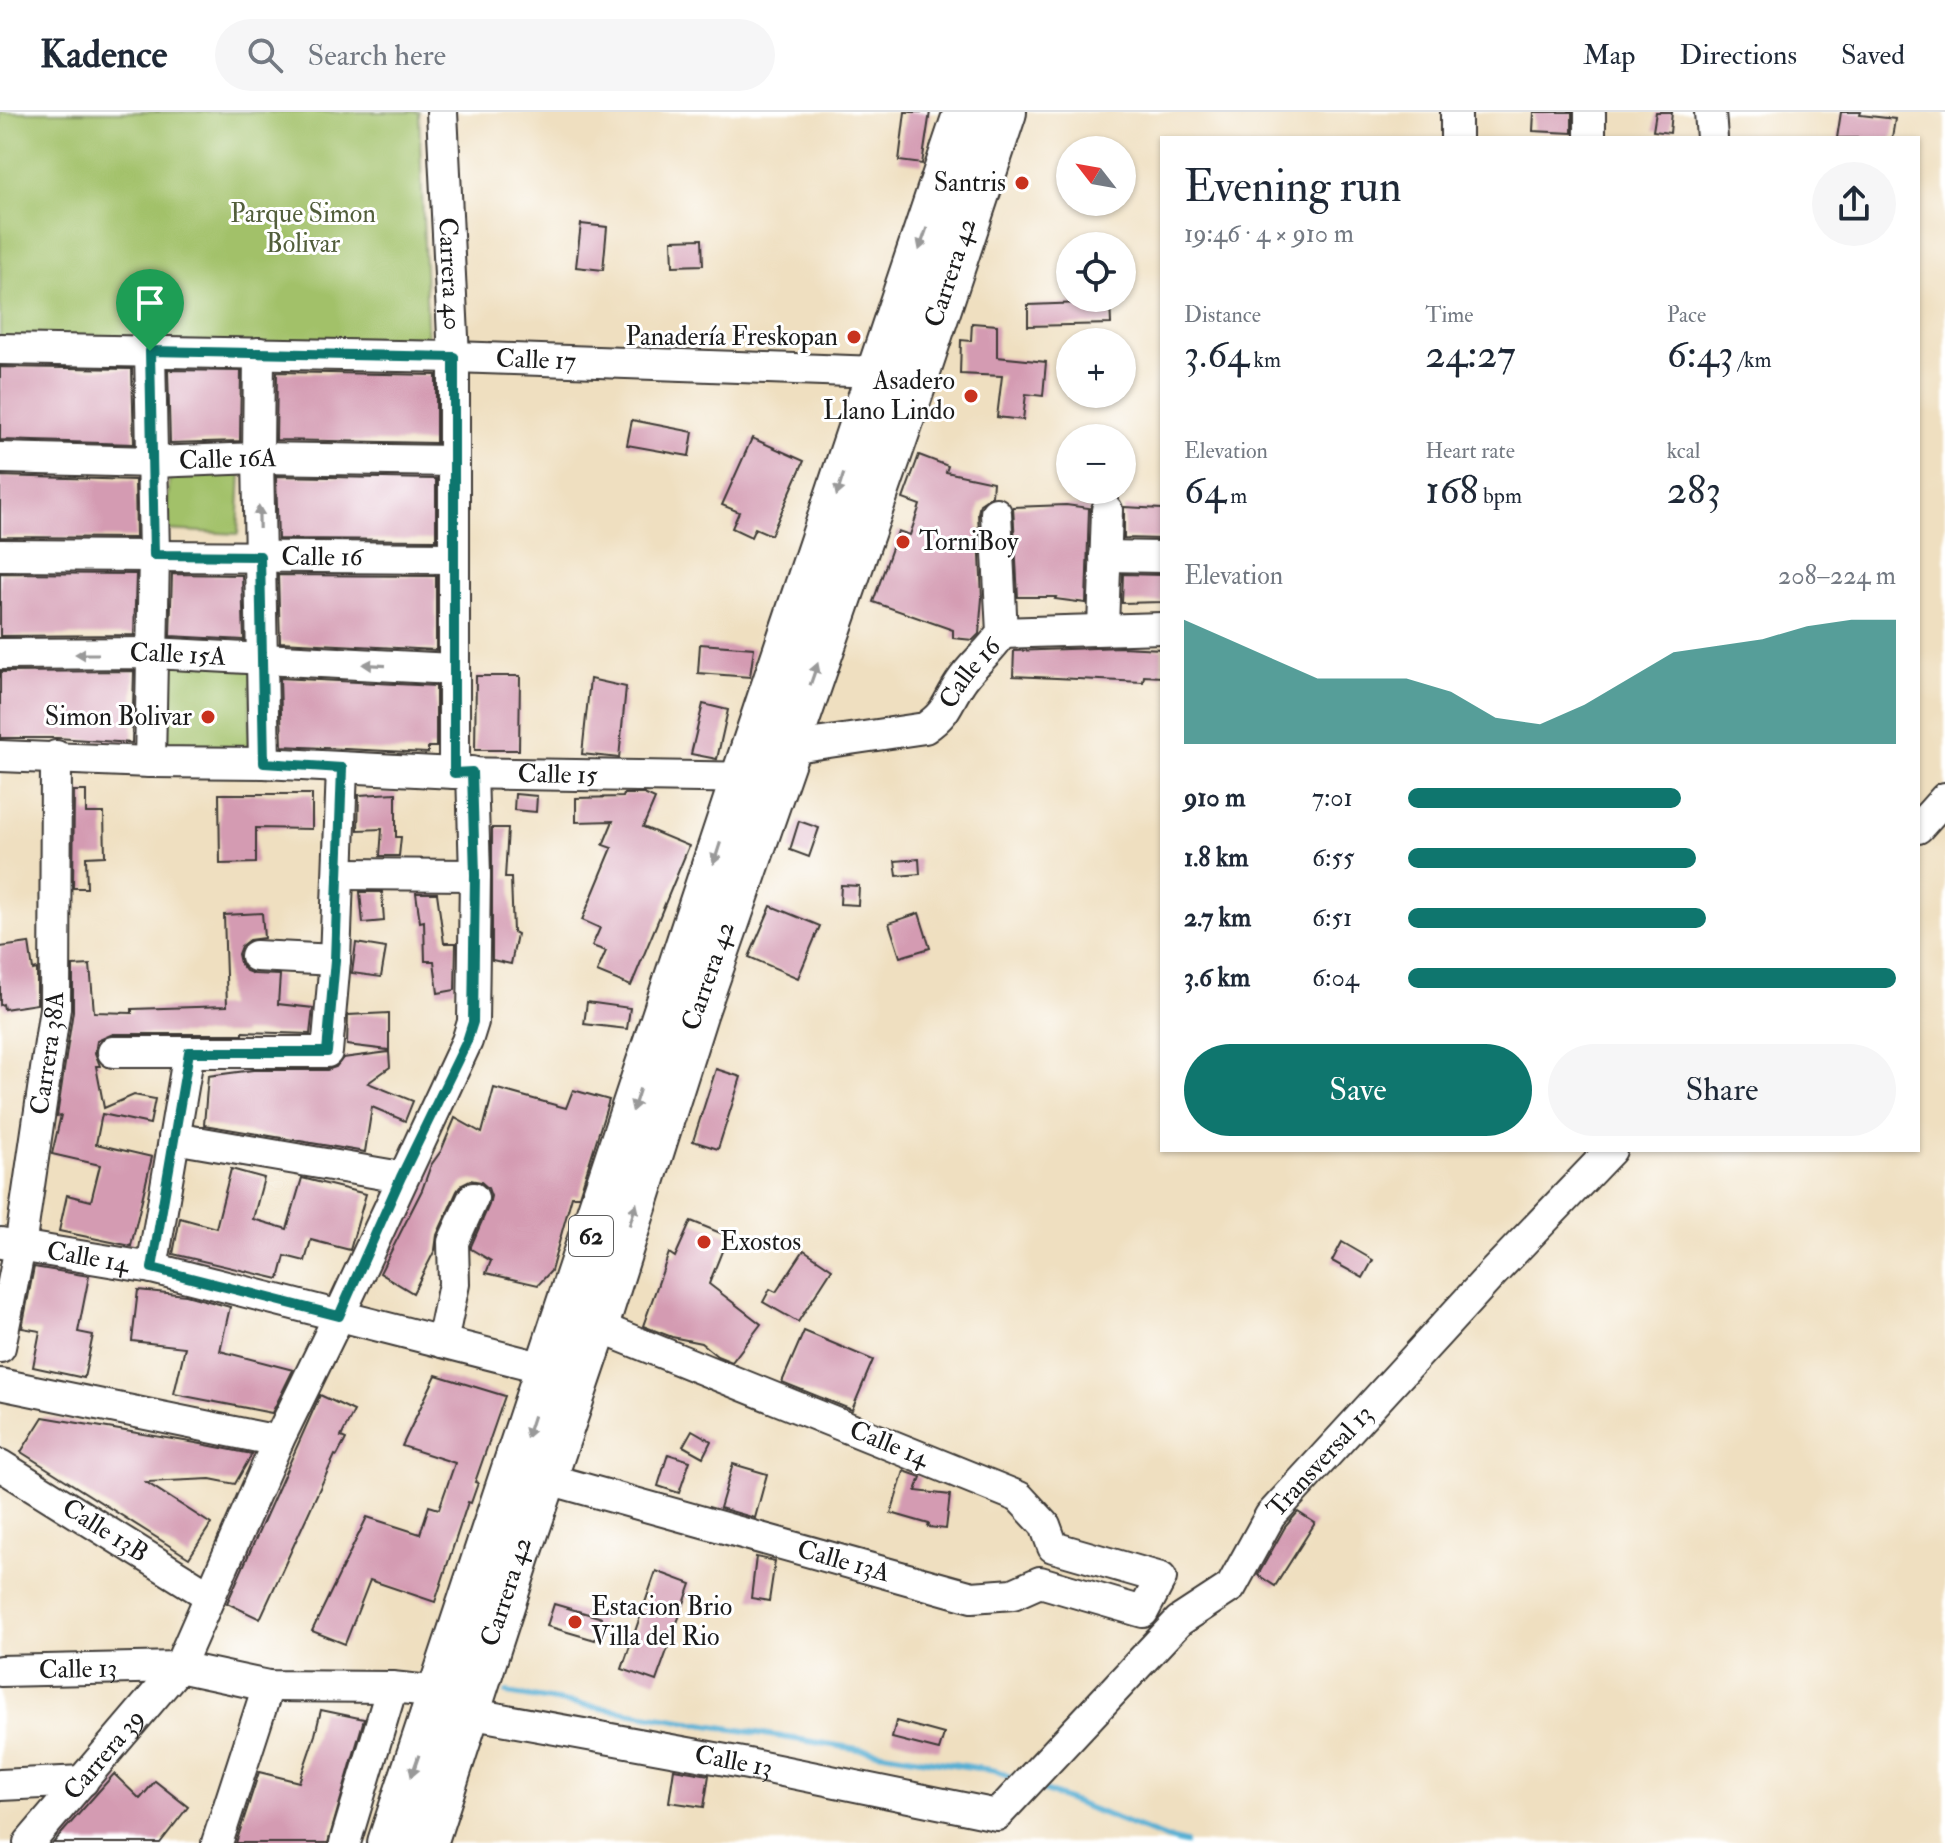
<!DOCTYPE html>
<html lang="en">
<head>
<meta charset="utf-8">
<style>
  :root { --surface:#fff; --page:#f6f6f7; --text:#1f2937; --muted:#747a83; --line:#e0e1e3; --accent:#0f766e }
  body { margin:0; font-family:"IM FELL Double Pica",serif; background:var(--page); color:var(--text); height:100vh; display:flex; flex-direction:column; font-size:30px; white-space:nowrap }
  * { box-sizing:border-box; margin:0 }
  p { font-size:26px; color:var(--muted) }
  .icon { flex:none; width:44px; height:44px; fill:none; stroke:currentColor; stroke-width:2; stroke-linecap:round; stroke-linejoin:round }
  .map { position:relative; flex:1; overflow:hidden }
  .drawer { position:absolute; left:1160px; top:24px; width:760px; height:1016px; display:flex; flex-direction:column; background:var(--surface); border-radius:0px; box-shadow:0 2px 6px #0004 }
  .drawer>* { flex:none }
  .needle { width:52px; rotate:301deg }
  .buttons { position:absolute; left:1056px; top:24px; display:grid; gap:16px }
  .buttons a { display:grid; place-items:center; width:80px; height:80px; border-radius:50%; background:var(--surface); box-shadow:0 2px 6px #0004; font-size:40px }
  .pin { position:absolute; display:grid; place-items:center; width:68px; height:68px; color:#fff; margin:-82px -34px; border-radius:50% 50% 50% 0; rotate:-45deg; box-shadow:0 0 8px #0007 }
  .pin .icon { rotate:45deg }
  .round { display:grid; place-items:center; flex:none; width:84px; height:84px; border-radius:42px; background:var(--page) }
  .headline { display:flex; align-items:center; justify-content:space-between; height:136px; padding:0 24px }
  h1 { font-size:44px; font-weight:600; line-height:60px }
  .figures { display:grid; grid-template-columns:repeat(3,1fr); gap:12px; height:136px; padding:8px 24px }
  .figures div { display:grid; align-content:center }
  .figures b { font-size:40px; font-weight:600 }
  .figures small { font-size:22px; font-weight:400 }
  .figures p { font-size:22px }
  .chart { height:224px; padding:16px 24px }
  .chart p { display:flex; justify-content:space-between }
  .chart svg { width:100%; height:144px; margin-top:8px; fill:var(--accent); opacity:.7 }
  .button { display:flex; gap:16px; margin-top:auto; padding:16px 24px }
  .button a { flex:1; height:92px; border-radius:48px; background:var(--accent); color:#fff; font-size:32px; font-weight:600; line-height:92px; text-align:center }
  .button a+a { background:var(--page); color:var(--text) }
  ul { padding:0 24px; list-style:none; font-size:26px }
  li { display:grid; grid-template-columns:128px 96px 1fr; align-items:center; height:60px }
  li i { height:20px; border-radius:10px; background:var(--accent) }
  header { display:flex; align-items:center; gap:48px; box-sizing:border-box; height:112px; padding:0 40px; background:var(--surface); border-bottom:2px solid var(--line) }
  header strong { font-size:38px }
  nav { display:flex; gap:44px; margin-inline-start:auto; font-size:28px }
  .search { width:560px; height:72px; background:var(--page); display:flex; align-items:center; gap:20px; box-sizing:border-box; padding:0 28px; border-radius:44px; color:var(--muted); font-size:30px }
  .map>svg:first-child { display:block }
</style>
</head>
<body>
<header>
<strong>Kadence</strong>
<div class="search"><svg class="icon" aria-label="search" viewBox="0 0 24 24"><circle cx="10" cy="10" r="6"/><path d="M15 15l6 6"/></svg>Search here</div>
<nav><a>Map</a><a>Directions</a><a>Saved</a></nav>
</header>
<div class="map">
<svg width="1945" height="1731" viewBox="0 0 1945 1731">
  <rect width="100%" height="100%" fill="#fff"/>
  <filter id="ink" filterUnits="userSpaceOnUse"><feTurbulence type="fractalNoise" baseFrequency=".0125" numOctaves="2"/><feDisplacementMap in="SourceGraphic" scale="16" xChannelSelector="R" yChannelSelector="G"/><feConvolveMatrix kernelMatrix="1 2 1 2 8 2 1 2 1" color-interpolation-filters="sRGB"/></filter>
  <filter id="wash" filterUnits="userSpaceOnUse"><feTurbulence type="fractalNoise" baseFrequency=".006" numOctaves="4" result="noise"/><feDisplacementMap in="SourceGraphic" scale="32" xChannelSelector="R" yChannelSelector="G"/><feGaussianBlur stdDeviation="1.8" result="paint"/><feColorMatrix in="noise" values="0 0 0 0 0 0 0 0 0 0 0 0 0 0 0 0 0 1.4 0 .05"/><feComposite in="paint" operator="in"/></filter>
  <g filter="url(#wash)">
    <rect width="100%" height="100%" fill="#efdfc0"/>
    <!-- green -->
    <g fill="#a2c169" stroke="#5f6e42" stroke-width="2">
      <path d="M0,0h419l9,237 -428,-11z"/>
      <path d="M170,356l71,3 -3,63 -72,-4z"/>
      <path d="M164,551l88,1 -3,87 -85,-2z"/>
    </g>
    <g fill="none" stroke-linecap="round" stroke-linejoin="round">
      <!-- stream -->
      <g stroke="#56afd3" stroke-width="6">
        <path d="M507,1581l489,78 23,10"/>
        <path d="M1037,1676l129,50 19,5"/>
      </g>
    </g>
    <g id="blocks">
      <!-- building -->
      <g fill="#d49bb2">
        <path d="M905,0h25l-8,52 -23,-3z"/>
        <path d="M1534,0h38v21l-39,-2z"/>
        <path d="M1656,0h16l-2,21 -17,-2z"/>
        <path d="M1841,0h20l-1,3 35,4 -3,19h-55z"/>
        <path d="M581,112l26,3 -4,43 -27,-3z"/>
        <path d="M702,127l1,26 -30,1 -1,-26z"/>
        <path d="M1110,190l1,22 -83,2v-21z"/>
        <path d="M972,211l25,2v32l49,5 -3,34 -17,-2 -3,26 -26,-3 5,-41 -42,-2 1,-34 10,1z"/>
        <path d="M0,255l132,2 2,75 -134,-4z"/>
        <path d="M168,258l73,1 -1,70 -70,2z"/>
        <path d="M277,260l159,3v68l-160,-3z"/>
        <path d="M632,308l61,12 -4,24 -62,-11z"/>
        <path d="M752,326l52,23 -33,74 -16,-7 -4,9 -19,-9 7,-16 -17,-7z"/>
        <path d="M919,343l29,11 -2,6 47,10 -1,14 -12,8 -2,9 4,85 -3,36 -6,6 -20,-2v-8l-80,-28 25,-71 12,4 10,-30 -17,-6z"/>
        <path d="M0,364l135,4 1,58 -136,-1z"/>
        <path d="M276,364l160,3v61l-158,-1z"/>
        <path d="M1066,393l23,3 -3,95 -31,-4 1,-2h-38l-5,-90z"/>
        <path d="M1124,395l38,2v30l-38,-1z"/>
        <path d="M0,461l136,1 -2,61 -134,1z"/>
        <path d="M172,462l70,1 2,65 -74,-4z"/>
        <path d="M1123,462l39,1v27l-40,1z"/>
        <path d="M278,463l158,1v74l-156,-8z"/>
        <path d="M700,532l54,4 -4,29 -52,-4z"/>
        <path d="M1121,535l41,2v28l-18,-1 -1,6 -130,-6 1,-25z"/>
        <path d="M134,559l-2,72 -75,-5h-57v-66z"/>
        <path d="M476,564h44l-1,74h-44z"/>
        <path d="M280,566l156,8v61h-8v6l-146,-7z"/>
        <path d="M590,567l36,8 -7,71 -37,-4z"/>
        <path d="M703,592l25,6 -11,49 -26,-5z"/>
        <path d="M74,679h12v22h18l1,43 -19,1 1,31h-14z"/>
        <path d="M396,681v44h5l-2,19h-19l2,-27 -24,1 1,-35z"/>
        <path d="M219,682h93v35l-56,-1v35l-36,1z"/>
        <path d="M515,682l22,2 -1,16 -22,-2z"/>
        <path d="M624,682h20l11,5 -12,28 46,19 -58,140 -34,-14 9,-21 -14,-5 8,-18 -18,-8 30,-72 -9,-3 10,-24 -37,1v-24l47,-1z"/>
        <path d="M799,709l20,7 -10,29 -19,-7z"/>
        <path d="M492,716h16l-3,50h6l2,54 4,2 -6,30 -19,-4z"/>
        <path d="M919,747l1,15 -23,2 -2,-15z"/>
        <path d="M841,773l18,1 -1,19 -18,-1z"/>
        <path d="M360,780h22l2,29 -21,2z"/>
        <path d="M416,781h21l7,50h12l-1,47 -17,3 -4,-32h-9l-1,-40 -4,1z"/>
        <path d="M771,794l49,20 -22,52 -49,-21z"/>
        <path d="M262,801l2,25 -15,2 -8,6 -3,8 2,9 6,8 8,3 26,1 -2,29 35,4 -3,26 -67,-2v2h-130l-16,7 -2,12 5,13h-4l8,42 30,-13 21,4 -5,25 -48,-10 -6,30 56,13 -21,89 -72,-15 8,-36 24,6 9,-36 -48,-11 9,-39 -4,1 16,-105v-45l17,-1 4,47 38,1v-4l95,-3 -3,-91z"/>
        <path d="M919,801l11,35 -30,9 -11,-34z"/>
        <path d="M29,831l4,27 4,-1v35l-33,5 -1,-5 -3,1v-58z"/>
        <path d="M356,831l30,5 -5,29 -29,-4z"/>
        <path d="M587,890l43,6 -3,21 -43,-5z"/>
        <path d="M389,901v37l-42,-5 1,-30z"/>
        <path d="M389,940l1,15 -22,16 45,18 -8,20 -33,-14 -7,45 -161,-27 4,-49 45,-6h74l9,-3 7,-9z"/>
        <path d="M716,957l25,8 -23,72 -25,-8z"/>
        <path d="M494,976l72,20 7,-18 36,10 -30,96h-7l-21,75 -13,14 -52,-12 5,-12 -20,-12v-3l18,-41 2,-9 -3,-8 -7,-6 -11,-2 -8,4 -5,7 -20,44 -2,15 -22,43 -33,-20 42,-83 9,-25 10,-14 14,-33 27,15z"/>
        <path d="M231,1057l33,9 -11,41 34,10 15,-51 64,16 -16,56 -39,-10 -6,21 -20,-5 -6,23 -106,-25 7,-36 36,10z"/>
        <path d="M691,1109l37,15 -19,48 52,40 -29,38 -15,-6 -16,-13 -29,-6 -29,-11 26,-73 6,4z"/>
        <path d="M1342,1130l31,18 -10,18 -31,-17z"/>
        <path d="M804,1138l28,19 -34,53 -35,-20 7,-13 6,3z"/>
        <path d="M34,1155l55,9 -11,56 15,3 -9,43 -51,-11 7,-36 -18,-3z"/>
        <path d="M138,1178l48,5 44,12 -10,44 73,19 -21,43 -98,-19 11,-47 -53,-6z"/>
        <path d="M804,1219l69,29 -21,50 -70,-28z"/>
        <path d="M436,1263l69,21 -30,86 3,1 -7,20 -3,-1 -33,100 -65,-22 -25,64 -33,-13 55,-114 53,17 9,-28 10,3 16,-46 -53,-17z"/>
        <path d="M320,1283l34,16 -13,26 5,2 -9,17 -2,-1 -75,164 -33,-16z"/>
        <path d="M43,1305l153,26 56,11 -17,30 -25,-5 -64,3 65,42 -22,34 -168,-106z"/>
        <path d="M692,1318l19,11 -8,16 -20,-11z"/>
        <path d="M668,1342l22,7 -11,32 -21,-7z"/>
        <path d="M733,1352l34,10 -12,44 -35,-10z"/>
        <path d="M904,1359l17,6 -5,14 34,4 -4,34 -18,-2 1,-3 -38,-11z"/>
        <path d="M1298,1400l17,11 -40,63 -17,-11 27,-48z"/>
        <path d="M756,1445l19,4 -6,40 -18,-3z"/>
        <path d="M656,1459l35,13 -35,97 -34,-12z"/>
        <path d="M554,1492l48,14 -7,22 -48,-14z"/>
        <path d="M321,1598l43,9 -36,124h-92l23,-71 40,10 16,-47z"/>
        <path d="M896,1609l48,13 -5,16 -47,-12z"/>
        <path d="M674,1657l35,6 -5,32 -35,-5z"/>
        <path d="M114,1662l26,25 15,-18 33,26 -28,36h-107z"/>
      </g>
    </g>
  </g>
  <g filter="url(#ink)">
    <use href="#blocks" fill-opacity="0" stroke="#3c3935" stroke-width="2"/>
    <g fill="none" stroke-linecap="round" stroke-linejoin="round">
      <defs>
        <g id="minor">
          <path id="s1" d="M442,0l12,245v416"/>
          <path d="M1456,0v26"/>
          <path d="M1590,0v26"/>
          <path d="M1710,0l2,26"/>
          <path id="s2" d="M0,237l454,8 424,15"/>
          <path d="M259,241l-1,105 6,305"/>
          <path id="s3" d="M0,346l153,4 105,-4 196,3"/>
          <path d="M996,401l6,120"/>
          <path id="s4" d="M0,443l453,3"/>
          <path d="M1105,444l57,1"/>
          <path d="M1103,516l4,-118"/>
          <path d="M1002,521l160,-5"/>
          <path id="s5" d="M0,542l153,-1 299,16"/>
          <path id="s6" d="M788,636l137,-20c23,-16 21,-24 35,-45 12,-19 29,-30 42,-50"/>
          <path id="s7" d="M0,644l150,6 114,1 190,10 307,5"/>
          <path d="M150,650l4,-207 -4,-204"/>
          <path d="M1918,716l27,-30"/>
          <path d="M340,762l135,1"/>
          <path d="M256,844l79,4"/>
          <path d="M113,940h214l8,-92 7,-192"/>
          <path d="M174,1026l227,39"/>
          <path id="s8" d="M1,1131l151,25 396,101"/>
          <path d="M152,1156l37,-216"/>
          <path d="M442,1230l12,-58 -1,-42 20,-44"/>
          <path id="s9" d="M0,1235l20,-100 35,-239 1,-252"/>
          <path d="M0,1272l278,57"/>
          <path id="s10" d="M0,1353l210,131"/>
          <path id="s11" d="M545,1366l427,119 41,-3 27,-12 103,30 18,-34 -108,-31 -8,-22 -26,-28 -423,-171"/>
          <path id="s12" d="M0,1559l179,-4 89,19 124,1 48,5"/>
          <path id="s13" d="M468,1601l280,51 249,51 182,-194 52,-34 39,-71 223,-243 118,-123"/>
          <path d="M0,1673l83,-4"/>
          <path id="s14" d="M29,1731l150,-176 99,-226 61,-125 128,-275 6,-19 2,-147 -3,-103"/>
          <path d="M217,1731l51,-157"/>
          <path d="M345,1731l47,-156"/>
        </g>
        <g id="highway">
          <path d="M390,1731c193,-576 381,-1155 576,-1731"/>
          <path id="s15" d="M425,1731l95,-293 76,-224 99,-312 218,-628 91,-274"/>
        </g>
      </defs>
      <!-- minor casing -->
      <use href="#minor" stroke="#3c3935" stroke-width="34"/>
      <!-- highway casing -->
      <use href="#highway" stroke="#3c3935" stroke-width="48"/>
      <!-- minor -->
      <use href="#minor" stroke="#fff" stroke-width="30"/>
      <!-- highway -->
      <use href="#highway" stroke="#fff" stroke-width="44"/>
    </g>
    <!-- one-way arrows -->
    <defs><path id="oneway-solid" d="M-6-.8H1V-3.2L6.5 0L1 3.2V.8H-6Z" transform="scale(2)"/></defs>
    <g fill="#999">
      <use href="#oneway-solid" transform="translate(923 127) rotate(109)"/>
      <use href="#oneway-solid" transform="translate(840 373) rotate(108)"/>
      <use href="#oneway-solid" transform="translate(259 405) rotate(-91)"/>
      <use href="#oneway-solid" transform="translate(87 542) rotate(180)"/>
      <use href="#oneway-solid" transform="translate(374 553) rotate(-177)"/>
      <use href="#oneway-solid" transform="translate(814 562) rotate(-71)"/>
      <use href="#oneway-solid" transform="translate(717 741) rotate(108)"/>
      <use href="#oneway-solid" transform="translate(636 988) rotate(108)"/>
      <use href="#oneway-solid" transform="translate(633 1102) rotate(-72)"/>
      <use href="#oneway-solid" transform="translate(530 1315) rotate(108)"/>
      <use href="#oneway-solid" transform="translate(415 1654) rotate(109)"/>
    </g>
  </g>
  <g fill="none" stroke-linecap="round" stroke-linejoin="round" filter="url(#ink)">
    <defs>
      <path id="route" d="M150,239l304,6v416l18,-1 3,103 -2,147 -6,19 -66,136 -62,139 -187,-48 37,-216h138l8,-92 7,-192 -78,-5 -4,-207 -106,-1z"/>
    </defs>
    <!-- route casing -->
    <use href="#route" stroke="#fff" stroke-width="16"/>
    <!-- route -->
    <use href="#route" stroke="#0f766e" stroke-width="10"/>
  </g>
  <!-- markers -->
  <g fill="#c8321e" stroke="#fff" stroke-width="3">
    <circle cx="1022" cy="71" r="8"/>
    <circle cx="854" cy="225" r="8"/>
    <circle cx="971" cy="284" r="8"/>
    <circle cx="903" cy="430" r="8"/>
    <circle cx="208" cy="605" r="8"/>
    <circle cx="704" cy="1130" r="8"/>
    <circle cx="575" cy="1510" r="8"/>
  </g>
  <g text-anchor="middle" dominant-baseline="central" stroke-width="6" stroke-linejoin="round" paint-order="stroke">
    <!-- shield labels -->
    <rect fill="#fff" stroke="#606060" stroke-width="2" x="569" y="1104" width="44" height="40" rx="6"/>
    <g font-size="24" font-weight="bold" fill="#1c1c1c">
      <text x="591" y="1124">62</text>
    </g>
    <!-- poi labels -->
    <g font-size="26" fill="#1c1c1c" stroke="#fff" text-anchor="end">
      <text x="1006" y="71">Santris</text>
      <text x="838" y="225">Panadería Freskopan</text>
      <text x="955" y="269">Asadero<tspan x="955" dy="30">Llano Lindo</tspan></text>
      <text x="919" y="430" text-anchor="start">TorniBoy</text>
      <text x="192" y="605">Simon Bolivar</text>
      <text x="720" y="1130" text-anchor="start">Exostos</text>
      <text x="591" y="1495" text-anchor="start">Estacion Brio<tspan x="591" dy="30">Villa del Rio</tspan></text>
    </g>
    <!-- park labels -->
    <g font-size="26" fill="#525e3b" stroke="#fff">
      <text x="303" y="102">Parque Simon<tspan x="303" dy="30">Bolivar</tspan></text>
    </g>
    <!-- street labels -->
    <g font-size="26" fill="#1c1c1c" stroke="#fff">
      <text stroke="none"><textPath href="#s15" startOffset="1656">Carrera 42</textPath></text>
      <text stroke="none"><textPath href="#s1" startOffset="162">Carrera 40</textPath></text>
      <text stroke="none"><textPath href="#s2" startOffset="536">Calle 17</textPath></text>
      <text stroke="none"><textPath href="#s3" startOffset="228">Calle 16A</textPath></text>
      <text stroke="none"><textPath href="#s4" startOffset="322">Calle 16</textPath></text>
      <text stroke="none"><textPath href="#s5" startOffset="178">Calle 15A</textPath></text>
      <text stroke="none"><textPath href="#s6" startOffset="210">Calle 16</textPath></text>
      <text stroke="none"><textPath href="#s7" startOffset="558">Calle 15</textPath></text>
      <text stroke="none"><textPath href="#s15" startOffset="912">Carrera 42</textPath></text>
      <text stroke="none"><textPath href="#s9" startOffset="298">Carrera 38A</textPath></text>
      <text stroke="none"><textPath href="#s8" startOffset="88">Calle 14</textPath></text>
      <text transform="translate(889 1332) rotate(22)">Calle 14</text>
      <text stroke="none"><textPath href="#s13" startOffset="1022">Transversal 13</textPath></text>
      <text stroke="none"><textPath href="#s10" startOffset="124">Calle 13B</textPath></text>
      <text stroke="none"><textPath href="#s11" startOffset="310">Calle 13A</textPath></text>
      <text stroke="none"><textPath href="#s15" startOffset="264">Carrera 42</textPath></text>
      <text stroke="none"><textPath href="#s12" startOffset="78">Calle 13</textPath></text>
      <text stroke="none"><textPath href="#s14" startOffset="116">Carrera 39</textPath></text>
      <text stroke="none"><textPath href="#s13" startOffset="270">Calle 13</textPath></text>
    </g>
  </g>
</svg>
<div class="buttons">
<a><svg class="needle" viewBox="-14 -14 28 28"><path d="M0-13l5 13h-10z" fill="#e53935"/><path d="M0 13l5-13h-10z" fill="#747a83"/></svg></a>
<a><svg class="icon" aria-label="locate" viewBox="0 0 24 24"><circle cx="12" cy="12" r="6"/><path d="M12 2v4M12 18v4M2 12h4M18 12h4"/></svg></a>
<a>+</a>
<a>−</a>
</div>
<div class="pin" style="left:150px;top:239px;background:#1e9e55"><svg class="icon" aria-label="arrive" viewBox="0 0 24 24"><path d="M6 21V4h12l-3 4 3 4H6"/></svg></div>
<section class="drawer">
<div class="headline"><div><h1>Evening run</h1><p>19:46 · 4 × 910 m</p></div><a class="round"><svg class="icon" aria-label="share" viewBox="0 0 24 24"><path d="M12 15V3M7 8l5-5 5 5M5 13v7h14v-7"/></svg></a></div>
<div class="figures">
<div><p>Distance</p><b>3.64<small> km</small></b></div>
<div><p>Time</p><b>24:27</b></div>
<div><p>Pace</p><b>6:43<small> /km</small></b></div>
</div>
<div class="figures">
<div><p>Elevation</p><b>64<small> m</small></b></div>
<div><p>Heart rate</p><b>168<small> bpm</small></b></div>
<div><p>kcal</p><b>283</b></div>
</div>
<div class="chart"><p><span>Elevation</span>208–224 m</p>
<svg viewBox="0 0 160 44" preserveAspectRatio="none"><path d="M0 44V6L10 12L20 18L30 24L40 24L50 24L60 28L70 36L80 38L90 32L100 24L110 16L120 14L130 12L140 8L150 6L160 6V44z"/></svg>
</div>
<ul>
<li><b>910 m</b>7:01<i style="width:56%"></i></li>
<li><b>1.8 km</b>6:55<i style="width:59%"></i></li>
<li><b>2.7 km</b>6:51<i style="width:61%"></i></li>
<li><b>3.6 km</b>6:04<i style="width:100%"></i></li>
</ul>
<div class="button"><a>Save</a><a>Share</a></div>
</section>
</div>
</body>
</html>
